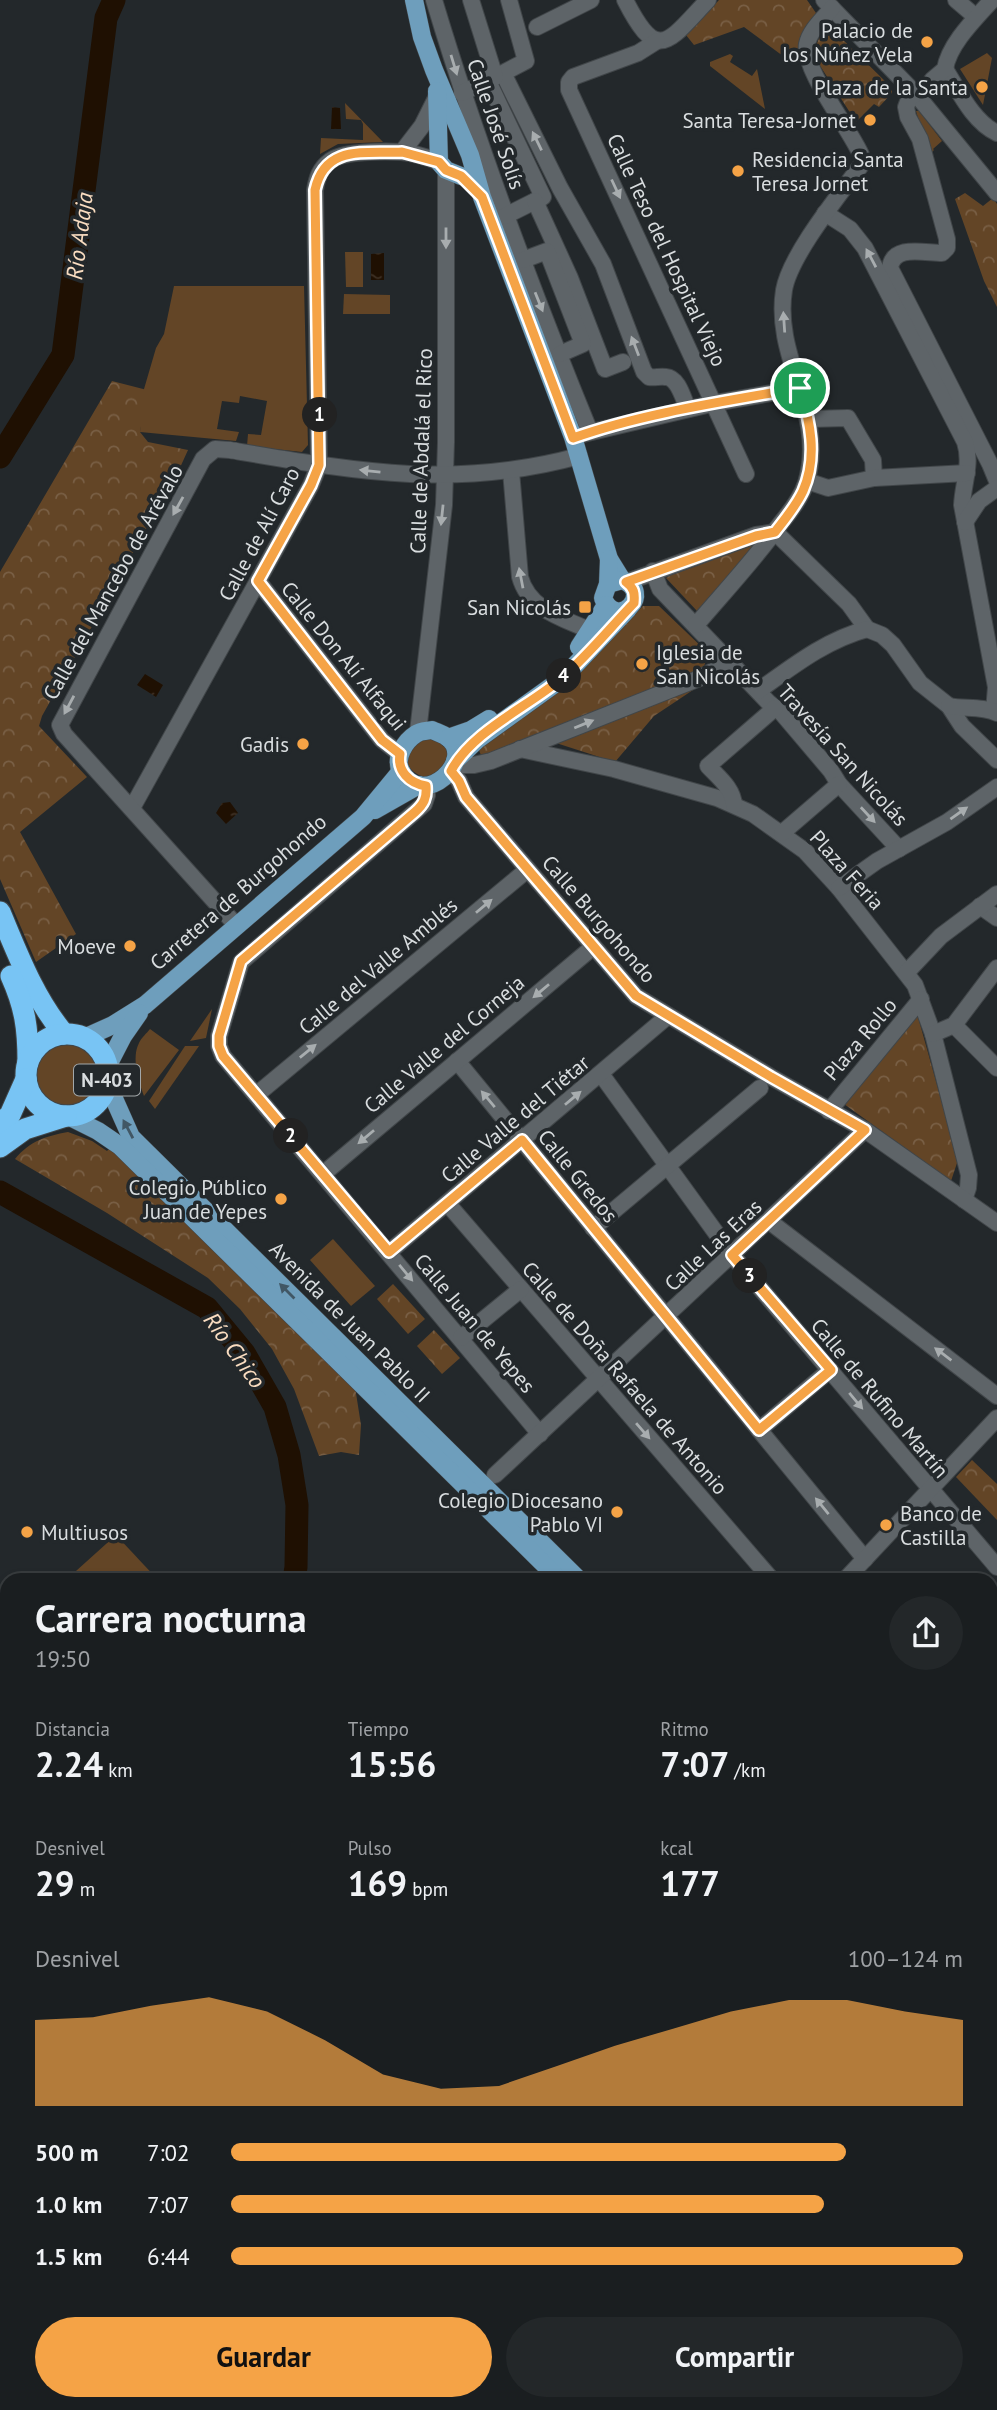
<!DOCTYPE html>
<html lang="es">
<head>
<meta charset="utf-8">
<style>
  :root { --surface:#1a1e20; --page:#232729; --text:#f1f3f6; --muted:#9fa2a5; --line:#383c3e; --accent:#f5a346 }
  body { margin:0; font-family:"PT Sans",sans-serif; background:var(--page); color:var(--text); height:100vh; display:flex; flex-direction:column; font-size:26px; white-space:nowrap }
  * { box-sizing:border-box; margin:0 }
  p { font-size:23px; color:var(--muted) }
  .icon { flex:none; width:38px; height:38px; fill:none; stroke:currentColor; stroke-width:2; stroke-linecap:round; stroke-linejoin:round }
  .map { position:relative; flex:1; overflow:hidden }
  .side { position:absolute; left:0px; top:1573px; width:998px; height:838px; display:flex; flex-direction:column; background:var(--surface); border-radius:21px 21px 0 0; box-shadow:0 4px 10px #0003,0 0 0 2px var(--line) }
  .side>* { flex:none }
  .pin { position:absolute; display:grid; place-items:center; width:60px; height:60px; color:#fff; margin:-30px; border:4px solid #fff; border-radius:50%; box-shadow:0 2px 7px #0007 }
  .km { position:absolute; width:35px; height:35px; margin:-18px; border-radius:50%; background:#222; color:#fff; font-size:19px; line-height:35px; text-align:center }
  .round { display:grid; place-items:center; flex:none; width:74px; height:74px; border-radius:37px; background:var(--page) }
  .summary { display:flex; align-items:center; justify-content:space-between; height:119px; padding:0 35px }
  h1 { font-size:38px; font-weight:800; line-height:52px }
  .stats { display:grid; grid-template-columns:repeat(3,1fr); gap:10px; height:119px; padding:7px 35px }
  .stats div { display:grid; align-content:center }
  .stats b { font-size:35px; font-weight:800 }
  .stats small { font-size:19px; font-weight:400 }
  .stats p { font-size:19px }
  .chart { height:196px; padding:14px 35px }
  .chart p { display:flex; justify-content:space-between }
  .chart svg { width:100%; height:126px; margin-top:7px; fill:var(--accent); opacity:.7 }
  .primary-button { display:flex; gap:14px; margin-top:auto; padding:14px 35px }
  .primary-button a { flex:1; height:80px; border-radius:42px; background:var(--accent); color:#111; font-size:28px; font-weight:800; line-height:80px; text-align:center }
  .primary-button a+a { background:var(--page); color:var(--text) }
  ul { padding:0 35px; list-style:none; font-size:23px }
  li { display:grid; grid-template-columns:112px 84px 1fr; align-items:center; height:52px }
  li i { height:18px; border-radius:9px; background:var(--accent) }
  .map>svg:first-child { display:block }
</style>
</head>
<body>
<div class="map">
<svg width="997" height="2410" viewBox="0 0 997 2410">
  <defs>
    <pattern id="forest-crowns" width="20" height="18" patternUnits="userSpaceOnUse" patternTransform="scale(1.75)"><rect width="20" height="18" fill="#634526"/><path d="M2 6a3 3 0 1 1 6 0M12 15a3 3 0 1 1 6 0" fill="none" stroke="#795f45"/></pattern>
    <pattern id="water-ripples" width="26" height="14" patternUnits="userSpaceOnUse" patternTransform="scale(1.75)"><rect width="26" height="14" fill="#1f1002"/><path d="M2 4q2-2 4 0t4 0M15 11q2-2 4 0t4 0" fill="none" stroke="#3f3226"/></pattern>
  </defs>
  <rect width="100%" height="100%" fill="#23282b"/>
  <!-- green -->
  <g fill="#634526">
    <path d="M987,53l5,5 -9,47 -23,-36z"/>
    <path d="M730,54l3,2 -3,6 22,14 5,-7 8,40 -55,-43v-4z"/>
    <path d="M345,103l38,39 -45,2 -18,10 1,-16 42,2v-16l-2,-4 -15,-1z"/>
    <path d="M916,111h3l23,30 -9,8 1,1 -5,5z"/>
    <path d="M345,252h18v35h-17z"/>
    <path d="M174,286h130l4,159 -6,7 -55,-6 1,-12 13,1 6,-34 -27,-5 -1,7 -17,-2 -5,28 22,3 -3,9 -96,-9 4,-43 12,-41 8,-14z"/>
    <path d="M344,294l46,1v19h-47z"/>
    <path d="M425,738l16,3 8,12 -4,14 -16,12c-30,-9 -26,-26 -4,-41z"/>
    <path d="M212,1009l-6,29 -16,3z"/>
    <path d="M150,1029l29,21 -35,46c-5,-14 -13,-38 -5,-53 2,-5 8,-10 11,-14z"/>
    <circle cx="67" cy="1075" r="32"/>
    <path d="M185,1046h14l-44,63 -6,-8z"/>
    <path d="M333,1239l42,47 -24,20 -41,-46z"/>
    <path d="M116,1535l42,45h-92z"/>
    <path d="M7,1634v78l-7,-8v-63z"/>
    <path d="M734,2405l6,5h-271l-6,-5z"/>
  </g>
  <!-- forest -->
  <g fill="url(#forest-crowns)">
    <path d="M719,0h88l9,13 -12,20 -2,22 -19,1 -39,-29 -50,18 -8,-10z"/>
    <path d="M825,25l4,1 63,62v5l-13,14 -5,-3 -18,18 -39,-61 -3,-11z"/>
    <path d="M965,193l18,13 10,-8 4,6v103l-13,-26 -29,-82z"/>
    <path d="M112,381l35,9 -7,42 8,10 40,8 -10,22 -136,244 -3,10 48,51 -67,55 56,102 -40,28 -36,-83v-307z"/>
    <path d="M764,540l-66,72 -32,-34 16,-12z"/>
    <path d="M643,606h16l49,47 -5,17 -220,90 -5,-12 84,-64z"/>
    <path d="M708,680l-54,36 -39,46 -62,-20z"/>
    <path d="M918,1017l40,143 -7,21 -107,-77 68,-86z"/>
    <path d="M68,1132l24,9 15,10 4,-4 244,240 6,38 -2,30 -18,-3 -22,4 -25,-67 -22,-40 -32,-40 -32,-31 -101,-65 -92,-54c15,-18 31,-23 53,-27z"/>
    <path d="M393,1284l32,35 -17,15 -31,-35z"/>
    <path d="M434,1330l26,28 -18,16 -25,-28z"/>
    <path d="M972,1460l25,24v36l-41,-43z"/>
    <path d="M995,1897l2,2v59l-7,-6 1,-49z"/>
    <path d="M990,1980l7,6v68l-6,-5z"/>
  </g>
  <!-- water -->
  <g fill="url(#water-ripples)">
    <path d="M332,107l8,1 1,21h-10z"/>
    <path d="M384,253v27h-13v-26z"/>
    <path d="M145,674l18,11 -7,12 -19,-12z"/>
    <path d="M230,802l8,11 -12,11 -10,-11 6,-10z"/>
  </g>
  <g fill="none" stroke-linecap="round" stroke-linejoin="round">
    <!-- river -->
    <g stroke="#1f1002" stroke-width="23">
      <path d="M0,457l63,-102 43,-337 8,-18"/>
      <path d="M0,1192l207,116 37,45 31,54 14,48 8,50 -1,62 -2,13"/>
      <path d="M809,2404l7,6"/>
    </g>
    <defs>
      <g id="minor">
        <path d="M434,0c44,147 98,290 156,432"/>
        <path d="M509,0l17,61 -23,12 57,115 43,76 41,108 5,5c6,1 11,-1 17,0 13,1 17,22 22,32"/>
        <path d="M625,0c33,65 43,42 83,0"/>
        <path d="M824,0l91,93 82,100"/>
        <path d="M956,0l20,17"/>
        <path d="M537,27l54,-27"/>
        <path d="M657,41l-19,12 -65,24 -4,5v8l177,384"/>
        <path d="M945,69c14,22 28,53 52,64"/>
        <path d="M932,80l13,-11c4,-25 30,-50 47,-69"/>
        <path d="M488,81l55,116 -38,19"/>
        <path d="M927,85l-18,14 -3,8 2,10 12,22 27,100v9l-5,5c-18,0 -49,-9 -52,15l100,196 7,17"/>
        <path d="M462,93l33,-16 -24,-77"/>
        <path d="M402,152l20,-26 15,-30"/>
        <path d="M535,201l35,77 35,91 18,-7"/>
        <path d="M825,213l25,16 15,19 100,194c7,22 -2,41 -3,63l34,182 -2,24"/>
        <path d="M523,260l24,-9 36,93 -23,10"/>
        <path d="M809,419l39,-1 25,42 1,18"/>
        <path d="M583,434l132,-31 85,-15"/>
        <path d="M511,471l9,106c9,33 43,41 71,54"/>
        <path d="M807,481l21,7 46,-10 93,-5"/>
        <path d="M965,522l14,-21 18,-13"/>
        <path d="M775,532l74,72 18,25"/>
        <path d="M653,571l7,18 109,114 12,9 50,59 8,13 60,65"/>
        <path d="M258,581l124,159 18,14"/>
        <path d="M627,582l129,-47 19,-3"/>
        <path d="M696,625c29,-34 59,-66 85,-102 10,-12 20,-25 25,-40 21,-70 -33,-124 -22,-193 6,-35 56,-96 78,-126v-7c-10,-26 -60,-87 -55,-113 3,-14 16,-25 25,-36"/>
        <path d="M758,691c35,-25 68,-51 109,-62l15,6 11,10 27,38 29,23 13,20 35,34"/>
        <path d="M949,706c16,3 34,0 48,7"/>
        <path d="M418,732l26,-227 2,-63v-272"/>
        <path d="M520,749l94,20 103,29 36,16 52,37 34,37 76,97 18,49 36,141 -1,13 -4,12"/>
        <path d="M454,765h20l17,-4 209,-83 16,-9 12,-11"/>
        <path d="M451,771l8,10 7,16 170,199 135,81 94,53 132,93"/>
        <path d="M426,786l1,9 -3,9 -183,158 -22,74v10l4,10 317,378"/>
        <path d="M734,805c-1,-17 -16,-28 -26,-39l67,-58"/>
        <path d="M132,808l179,-323 8,-20 -4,-275c2,-12 5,-22 15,-29 12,-10 55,-10 71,-9 13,1 26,5 38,10"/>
        <path d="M782,833l57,-49"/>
        <path d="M839,888l38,-27 70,-39 50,-35"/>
        <path d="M980,906l17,12"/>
        <path d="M236,925l-172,-191 -4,-9 143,-266 12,-10 15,1c124,21 225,40 349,6"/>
        <path d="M906,973l35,-37 56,-42"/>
        <path d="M954,1025l43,43"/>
        <path d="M933,1034l21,-9 43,-57"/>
        <path d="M457,1061l408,498"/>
        <path d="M601,1074l131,181 265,312"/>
        <path d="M256,1095l271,-225"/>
        <path d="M829,1111l92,-112"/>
        <path d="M323,1174l270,-227"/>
        <path d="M447,1203l325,377"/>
        <path d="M769,1221l228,175"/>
        <path d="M593,1228l167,-140"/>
        <path d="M389,1252l279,-236"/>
        <path d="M461,1338l60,-49"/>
        <path d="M759,1430l71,-60"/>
        <path d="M495,1475l370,-345"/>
        <path d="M845,1580l152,-162"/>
        <path d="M990,1654l7,-7"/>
        <path d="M990,1887l7,-7"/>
        <path d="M0,2104l7,-14"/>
        <path d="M0,2374l7,5"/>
        <path d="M38,2404l8,6"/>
        <path d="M445,2404l6,6"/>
        <path d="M858,2404l2,6"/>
        <path d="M225,2410v-6"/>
        <path d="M346,2410l5,-6"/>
      </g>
      <g id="major">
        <path d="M414,0l8,37 12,33 36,85 12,42 91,240 36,122 13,21"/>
        <path d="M437,91l2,71 7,8 15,6"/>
        <path d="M608,584l14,-4c33,12 -5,52 -19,18l5,-14 1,-25"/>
        <path d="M579,647l27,-42"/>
        <path d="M432,730c4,2 11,4 15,7 31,22 -24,74 -46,34 -7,-13 4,-30 15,-37 4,-3 11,-3 16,-4z"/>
        <path d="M448,738l23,-8 18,-11"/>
        <path d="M455,761l22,-21 86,-62 65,-69"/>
        <path d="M375,810l44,-25"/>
        <path d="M84,1038l29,-13 32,-20 218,-188 38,-46"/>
        <path d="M107,1067l16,-31 16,-23"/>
        <path d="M107,1083l24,54 448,443"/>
        <path d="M68,1116l30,15 22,15 440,434"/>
        <path d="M990,1970l7,6"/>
      </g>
      <g id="highway">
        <path d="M0,912c18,43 34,86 64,122"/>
        <path d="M11,976c14,31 17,52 17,86"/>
        <circle cx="67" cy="1075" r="41"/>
        <path d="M0,1124l10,-9 16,-36"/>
        <path d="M0,1147l25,-18 41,-13"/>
        <path d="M0,1921l7,10"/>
        <path d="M0,1975l6,24"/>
        <path d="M7,1997l-3,12 3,20"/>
        <path d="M250,2404v6"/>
        <path d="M267,2410l1,-6"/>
      </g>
    </defs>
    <!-- minor casing -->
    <use href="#minor" stroke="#414649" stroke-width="18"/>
    <!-- major casing -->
    <use href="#major" stroke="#414649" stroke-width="19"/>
    <!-- highway casing -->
    <use href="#highway" stroke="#414649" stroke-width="23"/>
    <!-- minor -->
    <use href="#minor" stroke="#5e6468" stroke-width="16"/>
    <!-- major -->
    <use href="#major" stroke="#6e9ebc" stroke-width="18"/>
    <!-- highway -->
    <use href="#highway" stroke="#78c4f4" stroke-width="21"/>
  </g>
  <!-- one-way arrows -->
  <defs><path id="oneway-solid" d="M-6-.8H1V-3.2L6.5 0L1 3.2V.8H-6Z" transform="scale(1.75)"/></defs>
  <g fill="#a8adaf">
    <use href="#oneway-solid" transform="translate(454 65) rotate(73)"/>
    <use href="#oneway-solid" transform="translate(537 141) rotate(-116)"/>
    <use href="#oneway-solid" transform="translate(616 189) rotate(65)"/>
    <use href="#oneway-solid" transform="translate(446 238) rotate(90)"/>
    <use href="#oneway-solid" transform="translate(871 258) rotate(-118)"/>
    <use href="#oneway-solid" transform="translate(539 302) rotate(68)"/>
    <use href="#oneway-solid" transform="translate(784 322) rotate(-94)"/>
    <use href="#oneway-solid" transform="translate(635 346) rotate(-111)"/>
    <use href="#oneway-solid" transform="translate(370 471) rotate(-174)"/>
    <use href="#oneway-solid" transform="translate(178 506) rotate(119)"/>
    <use href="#oneway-solid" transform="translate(442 515) rotate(96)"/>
    <use href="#oneway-solid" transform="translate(521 578) rotate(-101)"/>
    <use href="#oneway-solid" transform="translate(69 705) rotate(118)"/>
    <use href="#oneway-solid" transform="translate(584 724) rotate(-22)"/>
    <use href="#oneway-solid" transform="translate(959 813) rotate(-35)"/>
    <use href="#oneway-solid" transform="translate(868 815) rotate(47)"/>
    <use href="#oneway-solid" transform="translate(484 906) rotate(-40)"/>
    <use href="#oneway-solid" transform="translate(541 991) rotate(140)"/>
    <use href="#oneway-solid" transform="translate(308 1051) rotate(-39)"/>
    <use href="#oneway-solid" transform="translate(573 1098) rotate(-40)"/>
    <use href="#oneway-solid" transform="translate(488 1099) rotate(-130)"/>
    <use href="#oneway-solid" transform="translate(366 1137) rotate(140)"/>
    <use href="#oneway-solid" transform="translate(406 1273) rotate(50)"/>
    <use href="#oneway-solid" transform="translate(943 1354) rotate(-143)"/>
    <use href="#oneway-solid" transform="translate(856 1401) rotate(50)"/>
    <use href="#oneway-solid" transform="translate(643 1431) rotate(49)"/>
    <use href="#oneway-solid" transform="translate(822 1506) rotate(-129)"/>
  </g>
  <g fill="#415765">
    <use href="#oneway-solid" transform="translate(128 1129) rotate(-118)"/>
    <use href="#oneway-solid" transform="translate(287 1291) rotate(-135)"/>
  </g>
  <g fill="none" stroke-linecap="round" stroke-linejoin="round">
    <defs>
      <path id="route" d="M402,152l37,10 7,8 15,6 21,21 91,241c70,-25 154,-37 227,-50 10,33 18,69 3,103 -7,15 -18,28 -28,41l-19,4 -130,46c8,6 9,11 8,21 -24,25 -46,52 -72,75 -34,29 -90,53 -111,93l8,10 7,16 170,199 135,81 94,53 -133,125 99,115 -72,60 -237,-290 -133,112 -166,-196 -4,-10v-10l22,-75 174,-149c9,-8 12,-14 11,-26 -17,-3 -29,-15 -26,-32l-18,-14 -124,-159 53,-96 8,-20 -4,-275c10,-46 50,-36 87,-38z"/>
    </defs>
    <!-- route casing -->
    <use href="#route" stroke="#fff" stroke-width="14"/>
    <!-- route -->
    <use href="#route" stroke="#f5a346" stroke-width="9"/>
  </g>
  <!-- markers -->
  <g fill="#f5a346" stroke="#23282b" stroke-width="2.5">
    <circle cx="927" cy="42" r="7"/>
    <circle cx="982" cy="87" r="7"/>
    <circle cx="870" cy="120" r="7"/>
    <circle cx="738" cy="171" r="7"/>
    <rect x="578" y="600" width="14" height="14" rx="3.5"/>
    <circle cx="642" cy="664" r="7"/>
    <circle cx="303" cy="744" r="7"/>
    <circle cx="130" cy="946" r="7"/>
    <circle cx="281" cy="1199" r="7"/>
    <circle cx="617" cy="1512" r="7"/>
    <circle cx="886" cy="1525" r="7"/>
    <circle cx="27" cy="1532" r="7"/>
  </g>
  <g text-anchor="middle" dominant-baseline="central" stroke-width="7" stroke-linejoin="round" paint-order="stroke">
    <!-- shield labels -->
    <rect fill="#23282b" stroke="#a2a7a9" stroke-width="2" x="74" y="1064.5" width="66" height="31" rx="5"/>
    <g font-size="19" font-weight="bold" fill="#d9dddf">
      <text x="107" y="1080">N-403</text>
    </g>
    <!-- poi labels -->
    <g font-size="21" fill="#d9dddf" stroke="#23282b" text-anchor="end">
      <text x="913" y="30">Palacio de<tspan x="913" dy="24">los Núñez Vela</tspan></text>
      <text x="968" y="87">Plaza de la Santa</text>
      <text x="856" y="120">Santa Teresa-Jornet</text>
      <text x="752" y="159" text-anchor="start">Residencia Santa<tspan x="752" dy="24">Teresa Jornet</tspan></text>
      <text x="571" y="607">San Nicolás</text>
      <text x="656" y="652" text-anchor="start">Iglesia de<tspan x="656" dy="24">San Nicolás</tspan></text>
      <text x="289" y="744">Gadis</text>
      <text x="116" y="946">Moeve</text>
      <text x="267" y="1187">Colegio Público<tspan x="267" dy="24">Juan de Yepes</tspan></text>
      <text x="603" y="1500">Colegio Diocesano<tspan x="603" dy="24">Pablo VI</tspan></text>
      <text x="900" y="1513" text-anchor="start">Banco de<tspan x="900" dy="24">Castilla</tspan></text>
      <text x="41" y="1532" text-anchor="start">Multiusos</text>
    </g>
    <!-- street labels -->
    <g font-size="21" fill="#d9dddf" stroke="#23282b">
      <text transform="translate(496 124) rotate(71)">Calle José Solís</text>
      <text transform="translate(667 250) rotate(65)">Calle Teso del Hospital Viejo</text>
      <text transform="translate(421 451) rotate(-88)">Calle de Abdalá el Rico</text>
      <text transform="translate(259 534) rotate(-62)">Calle de Alí Caro</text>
      <text transform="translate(113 582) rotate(-61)">Calle del Mancebo de Arévalo</text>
      <text transform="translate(344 656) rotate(51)">Calle Don Alí Alfaqui</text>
      <text transform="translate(843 755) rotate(48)">Travesía San Nicolás</text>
      <text transform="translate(847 870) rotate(48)">Plaza Feria</text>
      <text transform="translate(238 892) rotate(-41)">Carretera de Burgohondo</text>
      <text transform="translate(599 919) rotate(49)">Calle Burgohondo</text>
      <text transform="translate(378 966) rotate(-40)">Calle del Valle Amblés</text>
      <text transform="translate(860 1039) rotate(-50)">Plaza Rollo</text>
      <text transform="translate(444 1044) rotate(-40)">Calle Valle del Corneja</text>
      <text transform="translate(515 1119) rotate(-40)">Calle Valle del Tiétar</text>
      <text transform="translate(578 1176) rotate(51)">Calle Gredos</text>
      <text transform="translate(713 1245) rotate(-43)">Calle Las Eras</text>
      <text transform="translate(350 1322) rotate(45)">Avenida de Juan Pablo II</text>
      <text transform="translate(475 1323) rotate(50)">Calle Juan de Yepes</text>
      <text transform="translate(625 1378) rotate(49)">Calle de Doña Rafaela de Antonio</text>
      <text transform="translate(880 1398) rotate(50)">Calle de Rufino Martín</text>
    </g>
    <!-- water labels -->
    <g font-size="23" font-style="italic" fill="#faddc1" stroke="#23282b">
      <text transform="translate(79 236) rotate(-83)">Río Adaja</text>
      <text transform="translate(235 1350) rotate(54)">Río Chico</text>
    </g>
  </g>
</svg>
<div class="pin" style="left:800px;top:388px;background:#1e9e55"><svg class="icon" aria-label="arrive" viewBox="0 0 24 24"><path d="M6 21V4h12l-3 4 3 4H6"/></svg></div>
<b class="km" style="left:320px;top:415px">1</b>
<b class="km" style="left:291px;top:1136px">2</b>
<b class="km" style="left:750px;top:1276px">3</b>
<b class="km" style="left:564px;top:676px">4</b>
<section class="side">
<div class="summary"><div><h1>Carrera nocturna</h1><p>19:50</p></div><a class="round"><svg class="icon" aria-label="share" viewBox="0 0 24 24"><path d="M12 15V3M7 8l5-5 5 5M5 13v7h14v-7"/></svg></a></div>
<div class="stats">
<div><p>Distancia</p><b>2.24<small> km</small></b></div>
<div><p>Tiempo</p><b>15:56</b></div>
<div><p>Ritmo</p><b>7:07<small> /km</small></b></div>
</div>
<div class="stats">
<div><p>Desnivel</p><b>29<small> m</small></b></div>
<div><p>Pulso</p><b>169<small> bpm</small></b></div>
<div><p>kcal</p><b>177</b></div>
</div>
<div class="chart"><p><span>Desnivel</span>100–124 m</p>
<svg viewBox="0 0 160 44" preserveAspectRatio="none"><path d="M0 44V14L10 13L20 9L30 6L40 11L50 21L60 33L70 38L80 37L90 30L100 23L110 17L120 11L130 7L140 7L150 11L160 14V44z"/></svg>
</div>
<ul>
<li><b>500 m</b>7:02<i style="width:84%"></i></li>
<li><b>1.0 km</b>7:07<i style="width:81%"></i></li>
<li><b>1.5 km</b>6:44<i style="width:100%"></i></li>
</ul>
<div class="primary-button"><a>Guardar</a><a>Compartir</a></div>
</section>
</div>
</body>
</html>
